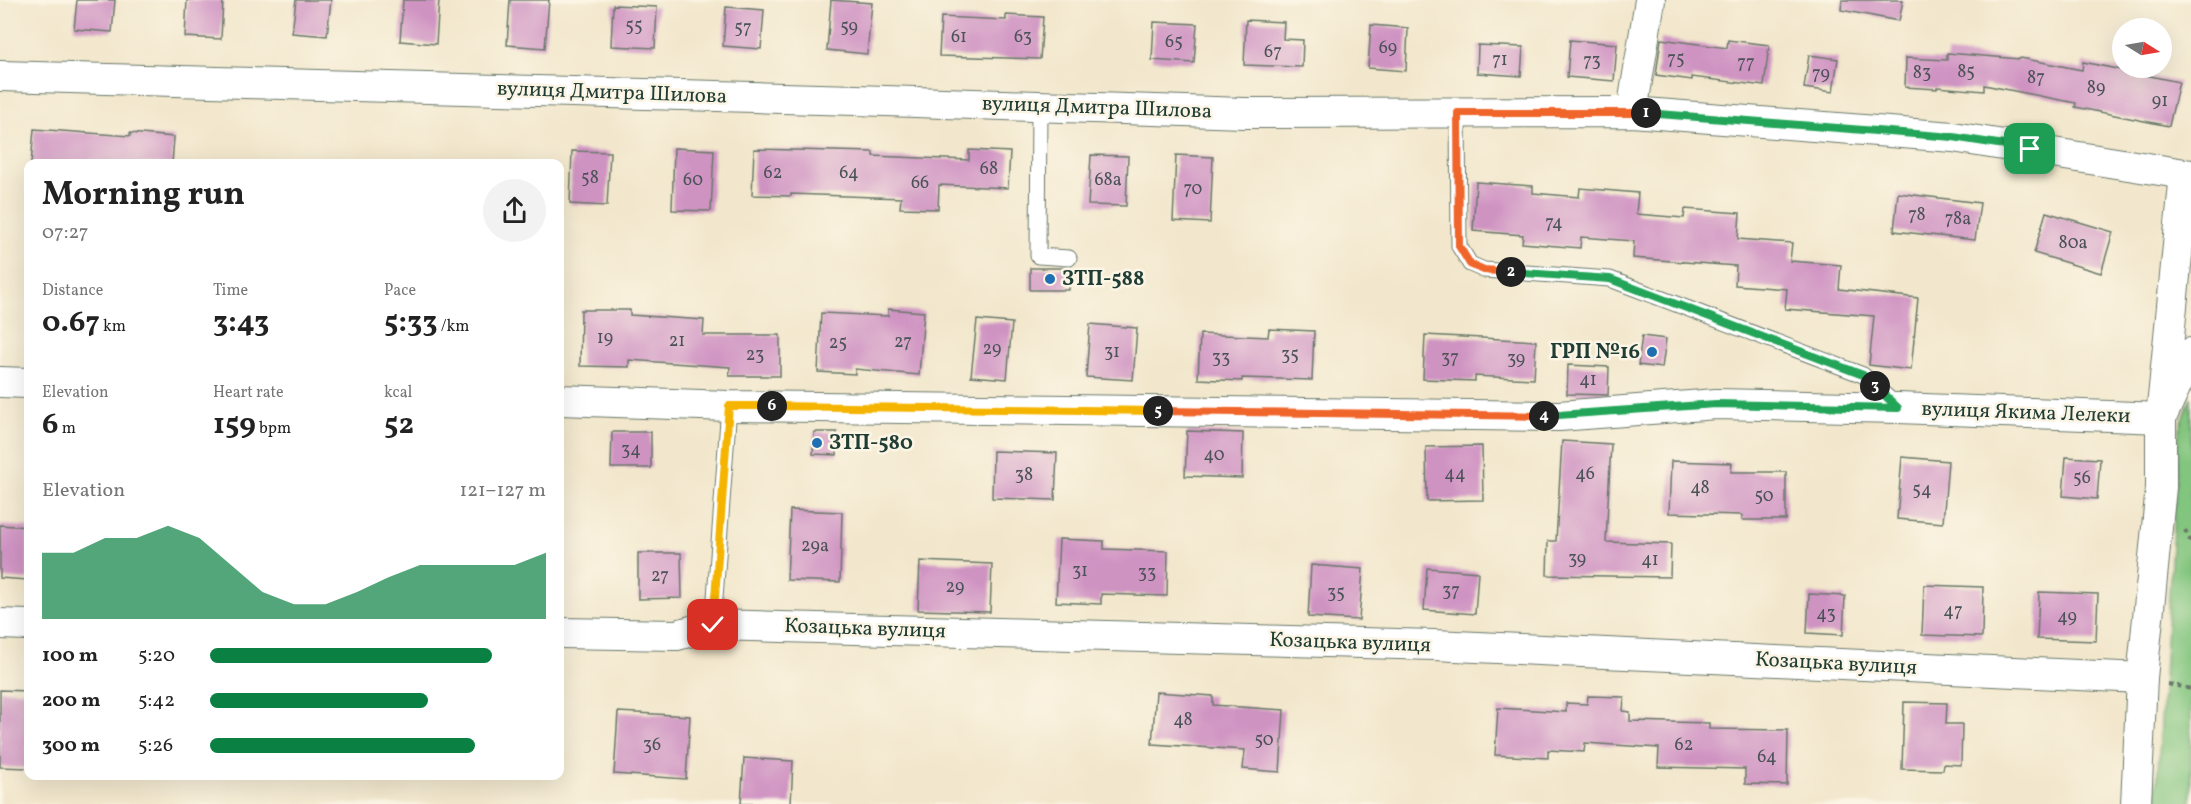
<!DOCTYPE html>
<html lang="en">
<head>
<meta charset="utf-8">
<style>
  :root { --surface:#fff; --page:#f2f2f2; --text:#222; --muted:#767676; --accent:#0b8043 }
  body { margin:0; font-family:Vollkorn,serif; background:var(--page); color:var(--text); height:100vh; display:flex; flex-direction:column; font-size:22px; white-space:nowrap }
  * { box-sizing:border-box; margin:0 }
  p { font-size:20px; color:var(--muted) }
  .icon { flex:none; width:33px; height:33px; fill:none; stroke:currentColor; stroke-width:2; stroke-linecap:round; stroke-linejoin:round }
  .map { position:relative; flex:1; overflow:hidden }
  .sheet { position:absolute; left:24px; top:159px; width:540px; height:621px; display:flex; flex-direction:column; background:var(--surface); border-radius:12px; box-shadow:0 6px 24px #0002 }
  .sheet>* { flex:none }
  .needle { width:39px; rotate:101deg }
  .controls { position:absolute; left:2112px; top:18px; display:grid; gap:12px }
  .controls a { display:grid; place-items:center; width:60px; height:60px; border-radius:50%; background:var(--surface); box-shadow:0 6px 24px #0002; font-size:30px }
  .pin { position:absolute; display:grid; place-items:center; width:51px; height:51px; color:#fff; margin:-26px; border-radius:12px; box-shadow:0 3px 9px #0006 }
  .km { position:absolute; width:30px; height:30px; margin:-15px; border-radius:50%; background:#222; color:#fff; font-size:16px; line-height:30px; text-align:center }
  .round { display:grid; place-items:center; flex:none; width:63px; height:63px; border-radius:32px; background:var(--page) }
  .summary { display:flex; align-items:center; justify-content:space-between; height:102px; padding:0 18px }
  h1 { font-size:33px; font-weight:700; line-height:45px }
  .stats { display:grid; grid-template-columns:repeat(3,1fr); gap:9px; height:102px; padding:6px 18px }
  .stats div { display:grid; align-content:center }
  .stats b { font-size:30px; font-weight:700 }
  .stats small { font-size:16px; font-weight:400 }
  .stats p { font-size:16px }
  .chart { height:168px; padding:12px 18px }
  .chart p { display:flex; justify-content:space-between }
  .chart svg { width:100%; height:108px; margin-top:6px; fill:var(--accent); opacity:.7 }
  ul { padding:0 18px; list-style:none; font-size:20px }
  li { display:grid; grid-template-columns:96px 72px 1fr; align-items:center; height:45px }
  li i { height:15px; border-radius:8px; background:var(--accent) }
  .map>svg:first-child { display:block }
</style>
</head>
<body>
<div class="map">
<svg width="2191" height="804" viewBox="0 0 2191 804">
  <rect width="100%" height="100%" fill="#fcf5e5"/>
  <filter id="ink" filterUnits="userSpaceOnUse"><feTurbulence type="fractalNoise" baseFrequency=".0167" numOctaves="2"/><feDisplacementMap in="SourceGraphic" scale="12" xChannelSelector="R" yChannelSelector="G"/><feConvolveMatrix kernelMatrix="1 2 1 2 8 2 1 2 1" color-interpolation-filters="sRGB"/></filter>
  <filter id="wash" filterUnits="userSpaceOnUse"><feTurbulence type="fractalNoise" baseFrequency=".008" numOctaves="4" result="noise"/><feDisplacementMap in="SourceGraphic" scale="24" xChannelSelector="R" yChannelSelector="G"/><feGaussianBlur stdDeviation="1.35" result="paint"/><feColorMatrix in="noise" values="0 0 0 0 0 0 0 0 0 0 0 0 0 0 0 0 0 1.4 0 .05"/><feComposite in="paint" operator="in"/></filter>
  <g filter="url(#wash)">
    <rect width="100%" height="100%" fill="#f2e7cc"/>
    <!-- green -->
    <path fill="#82c57e" stroke="#508159" stroke-width="1.5" d="M2191,396v408h-35l23,-373z"/>
    <g id="blocks">
      <!-- building -->
      <g fill="#cf93c2">
        <path d="M77,0h38l-3,32 -38,-3z"/>
        <path d="M187,0h36l-2,39 -36,-2z"/>
        <path d="M296,0h35l-4,36 -35,-3z"/>
        <path d="M403,0h36l-3,44 -36,-3z"/>
        <path d="M510,0h39l-4,48 -38,-3z"/>
        <path d="M831,0l41,3 -5,51 -40,-4z"/>
        <path d="M1842,0h61l-4,21 -58,-11z"/>
        <path d="M613,5l44,2 -2,41 -44,-2z"/>
        <path d="M726,7l38,3 -3,39 -38,-3z"/>
        <path d="M1006,15l37,2 -3,42 -101,-3 2,-39 65,3z"/>
        <path d="M1246,20l38,2 -1,17 20,1 -1,27 -58,-2z"/>
        <path d="M1154,22l43,2 -3,39 -42,-3z"/>
        <path d="M1371,25l37,3 -2,43 -38,-3z"/>
        <path d="M1661,39l66,9 1,-8 41,5 -5,41 -72,-9v3l-36,-5z"/>
        <path d="M1570,40l47,4 -3,37 -47,-4z"/>
        <path d="M1478,45l45,2 -2,29 -44,-3z"/>
        <path d="M1947,53l73,6 1,-1 61,12 1,-8 96,20 -10,44 -94,-19 1,-4 -92,-18v6l-47,-4v2l-32,-2 1,-29 41,2z"/>
        <path d="M1809,55l29,4 -5,33 -29,-4z"/>
        <path d="M34,129l96,7v-3l44,4 -2,27h-141z"/>
        <path d="M674,148l40,2 -3,61 -39,-1z"/>
        <path d="M754,149l119,3v4l96,4v-10l41,2 -2,36 -69,-3 -1,24 -38,-1 1,-10 -110,-4v2l-39,-1z"/>
        <path d="M572,151l38,1 -3,54 -37,-2z"/>
        <path d="M1091,155l37,1 -2,50 -38,-1z"/>
        <path d="M1176,155l37,2 -3,66 -37,-2z"/>
        <path d="M1476,182l57,4v7l46,4 1,-9 58,5 -2,21 48,4 1,-9 55,4 -2,26 54,4 -2,18 51,4 -2,24 79,9 -7,72 -42,-5 5,-49 -89,-7 2,-20 -52,-4 1,-19 -103,-8 1,-17 -53,-4 -1,11 -58,-5 1,-8 -50,-4z"/>
        <path d="M1898,193l82,10 -5,37 -81,-9z"/>
        <path d="M2046,212l67,20 -12,41 -67,-20z"/>
        <rect x="1030" y="268" width="39" height="22"/>
        <path d="M888,309l36,3 -5,63 -64,-6v5l-37,-2 3,-59 67,3z"/>
        <path d="M581,310h49v5l74,5 -1,15h77v41h-51l1,-9 -101,-7v7l-49,-1z"/>
        <path d="M977,320l35,3 -5,56 -36,-3z"/>
        <path d="M1090,324l47,4 -4,52 -47,-3z"/>
        <path d="M1269,329l45,2 -2,49 -70,-2v3l-44,-2 2,-45 68,3z"/>
        <path d="M1425,335l111,6 -2,38 -59,-3v5l-52,-2z"/>
        <path d="M1642,336l24,3 -4,29 -24,-3z"/>
        <path d="M1568,365l41,2 -1,28 -41,-1z"/>
        <path d="M1187,431l56,2 -1,45 -57,-2z"/>
        <path d="M612,432h39v36h-40z"/>
        <path d="M814,432h23v23l-24,-1z"/>
        <path d="M1562,441l49,3 -5,98 65,2 -1,33 -123,-2 1,-34h8z"/>
        <path d="M1482,446l1,54 -56,1 -1,-54z"/>
        <path d="M993,451l64,2 -2,47 -63,-2z"/>
        <path d="M1902,457l46,4 -5,62 -46,-4z"/>
        <path d="M2066,457l34,2 -3,40 -34,-3z"/>
        <path d="M1671,461l61,2 -1,9h55v48h-44v-5l-73,-2z"/>
        <path d="M790,510l52,2 -2,70 -53,-2z"/>
        <path d="M0,525l28,2v53l-28,-2z"/>
        <path d="M1059,539l45,2v8l64,2 -1,45 -66,-2v10l-45,-2z"/>
        <path d="M638,553h43l1,45 -44,1z"/>
        <path d="M920,561l72,3 -2,48 -72,-2z"/>
        <path d="M1311,565l52,4 -4,51 -51,-3z"/>
        <path d="M1427,568l51,4 -3,42 -51,-4z"/>
        <path d="M1924,585l59,2 -1,50 -60,-2z"/>
        <path d="M2039,592l59,2 -2,47 -59,-2z"/>
        <path d="M1809,594l36,2 -2,39 -36,-2z"/>
        <path d="M0,690l28,1v77l-28,-1z"/>
        <path d="M1156,692l57,4v9l71,5 -4,62 -37,-3 2,-19 -93,-6z"/>
        <path d="M1588,696l36,1 -1,14 7,1v9l79,2v6l79,1 -1,55 -42,-1v-15l-87,-2 1,-19 -74,-5 -1,9 -36,-2v8l-53,-3 3,-47 68,4v-9l21,1z"/>
        <path d="M1904,702l43,1 -1,21h16l-1,41 -17,-1 -1,6 -41,-1z"/>
        <path d="M618,712l72,4 -4,63 -72,-5z"/>
        <path d="M744,758l49,3 -2,43h-50z"/>
      </g>
    </g>
  </g>
  <g filter="url(#ink)">
    <use href="#blocks" fill-opacity="0" stroke="#697869" stroke-width="1.5"/>
    <g fill="none" stroke-linecap="round" stroke-linejoin="round">
      <defs>
        <g id="lane">
          <path d="M1039,106l-1,150 31,2"/>
          <path d="M1458,113l1,133 11,18 14,6 126,9 253,96 33,30"/>
          <path d="M713,625l16,-219"/>
        </g>
        <g id="street">
          <path d="M0,76l856,24 388,13 388,-1 321,25 238,38"/>
          <path d="M1632,112l18,-112"/>
          <path d="M0,382l28,1"/>
          <path d="M560,400l169,6 830,10 157,-12 182,4 263,10 30,-65"/>
          <path d="M0,624l28,1"/>
          <path d="M560,633l117,2 36,-10 721,20 708,33"/>
          <path d="M2136,804l6,-126 19,-191v-69l24,-244"/>
        </g>
      </defs>
      <!-- lane casing -->
      <use href="#lane" stroke="#697869" stroke-width="17"/>
      <!-- street casing -->
      <use href="#street" stroke="#697869" stroke-width="32"/>
      <!-- path -->
      <g stroke="#697869" stroke-width="4" stroke-dasharray="4.5 4.5" stroke-linecap="butt">
        <path d="M2185,530l6,12"/>
        <path d="M2168,684l23,5"/>
      </g>
      <!-- lane -->
      <use href="#lane" stroke="#fff" stroke-width="15"/>
      <!-- street -->
      <use href="#street" stroke="#fff" stroke-width="30"/>
    </g>
  </g>
  <g fill="none" stroke-linecap="round" stroke-linejoin="round" filter="url(#ink)">
    <defs>
      <path id="split-1" d="M1646,113l307,24 77,12"/>
      <path id="split-2" d="M1511,272l-27,-2 -14,-6 -11,-18 -1,-133h188"/>
      <path id="split-3" d="M1511,272l99,7 253,96 12,11"/>
      <path id="split-4" d="M1544,416l172,-12 182,4 -23,-22"/>
      <path id="split-5" d="M1158,411l386,5"/>
      <path id="split-6" d="M772,406l386,5"/>
      <path id="split-7" d="M713,625l16,-219h43"/>
    </defs>
    <!-- split-1 casing -->
    <use href="#split-1" stroke="#fff" stroke-width="12"/>
    <!-- split-2 casing -->
    <use href="#split-2" stroke="#fff" stroke-width="12"/>
    <!-- split-3 casing -->
    <use href="#split-3" stroke="#fff" stroke-width="12"/>
    <!-- split-4 casing -->
    <use href="#split-4" stroke="#fff" stroke-width="12"/>
    <!-- split-5 casing -->
    <use href="#split-5" stroke="#fff" stroke-width="12"/>
    <!-- split-6 casing -->
    <use href="#split-6" stroke="#fff" stroke-width="12"/>
    <!-- split-7 casing -->
    <use href="#split-7" stroke="#fff" stroke-width="12"/>
    <!-- split-1 -->
    <use href="#split-1" stroke="#22a559" stroke-width="8"/>
    <!-- split-2 -->
    <use href="#split-2" stroke="#f0652b" stroke-width="8"/>
    <!-- split-3 -->
    <use href="#split-3" stroke="#22a559" stroke-width="8"/>
    <!-- split-4 -->
    <use href="#split-4" stroke="#22a559" stroke-width="8"/>
    <!-- split-5 -->
    <use href="#split-5" stroke="#f0652b" stroke-width="8"/>
    <!-- split-6 -->
    <use href="#split-6" stroke="#f5b400" stroke-width="8"/>
    <!-- split-7 -->
    <use href="#split-7" stroke="#f5b400" stroke-width="8"/>
  </g>
  <!-- markers -->
  <g fill="#1f6fb2" stroke="#fcf5e5" stroke-width="2">
    <circle cx="1050" cy="279" r="6"/>
    <circle cx="1652" cy="352" r="6"/>
    <circle cx="817" cy="443" r="6"/>
  </g>
  <g text-anchor="middle" dominant-baseline="central" stroke-width="5" stroke-linejoin="round" paint-order="stroke">
    <!-- number labels -->
    <g font-size="18" fill="#4b5258">
      <text x="634" y="26">55</text>
      <text x="849" y="27">59</text>
      <text x="743" y="28">57</text>
      <text x="959" y="37">61</text>
      <text x="1023" y="37">63</text>
      <text x="1174" y="42">65</text>
      <text x="1388" y="48">69</text>
      <text x="1273" y="52">67</text>
      <text x="1676" y="59">75</text>
      <text x="1500" y="60">71</text>
      <text x="1592" y="61">73</text>
      <text x="1746" y="63">77</text>
      <text x="1966" y="72">85</text>
      <text x="1922" y="73">83</text>
      <text x="1821" y="74">79</text>
      <text x="2036" y="78">87</text>
      <text x="2096" y="88">89</text>
      <text x="2160" y="101">91</text>
      <text x="989" y="169">68</text>
      <text x="773" y="173">62</text>
      <text x="849" y="173">64</text>
      <text x="590" y="178">58</text>
      <text x="693" y="180">60</text>
      <text x="1108" y="180">68а</text>
      <text x="920" y="183">66</text>
      <text x="1193" y="189">70</text>
      <text x="1917" y="215">78</text>
      <text x="1958" y="219">78а</text>
      <text x="1554" y="223">74</text>
      <text x="2073" y="243">80а</text>
      <text x="605" y="338">19</text>
      <text x="677" y="341">21</text>
      <text x="903" y="342">27</text>
      <text x="838" y="343">25</text>
      <text x="992" y="349">29</text>
      <text x="1112" y="352">31</text>
      <text x="755" y="355">23</text>
      <text x="1290" y="355">35</text>
      <text x="1221" y="358">33</text>
      <text x="1450" y="358">37</text>
      <text x="1516" y="359">39</text>
      <text x="1588" y="380">41</text>
      <text x="631" y="450">34</text>
      <text x="1214" y="455">40</text>
      <text x="1455" y="474">44</text>
      <text x="1585" y="474">46</text>
      <text x="1024" y="475">38</text>
      <text x="2082" y="478">56</text>
      <text x="1700" y="488">48</text>
      <text x="1922" y="490">54</text>
      <text x="1764" y="496">50</text>
      <text x="815" y="546">29а</text>
      <text x="1577" y="559">39</text>
      <text x="1650" y="560">41</text>
      <text x="1080" y="571">31</text>
      <text x="1147" y="573">33</text>
      <text x="660" y="576">27</text>
      <text x="955" y="587">29</text>
      <text x="1451" y="591">37</text>
      <text x="1336" y="593">35</text>
      <text x="1953" y="611">47</text>
      <text x="1826" y="614">43</text>
      <text x="2067" y="617">49</text>
      <text x="1183" y="720">48</text>
      <text x="1264" y="740">50</text>
      <text x="652" y="745">36</text>
      <text x="1684" y="745">62</text>
      <text x="1767" y="757">64</text>
    </g>
    <!-- street labels -->
    <g font-size="21" fill="#1f3d34" stroke="#fcf5e5">
      <text transform="translate(612 93) rotate(2)">вулиця Дмитра Шилова</text>
      <text transform="translate(1097 108) rotate(2)">вулиця Дмитра Шилова</text>
      <text transform="translate(2026 413) rotate(2)">вулиця Якима Лелеки</text>
      <text transform="translate(865 629) rotate(2)">Козацька вулиця</text>
      <text transform="translate(1350 643) rotate(2)">Козацька вулиця</text>
      <text transform="translate(1836 664) rotate(3)">Козацька вулиця</text>
    </g>
    <!-- poi labels -->
    <g font-size="21" font-weight="bold" fill="#1f3d34" stroke="#fcf5e5" text-anchor="start">
      <text x="1062" y="279">ЗТП-588</text>
      <text x="1640" y="352" text-anchor="end">ГРП №16</text>
      <text x="829" y="443">ЗТП-580</text>
    </g>
  </g>
</svg>
<div class="controls">
<a><svg class="needle" viewBox="-14 -14 28 28"><path d="M0-13l5 13h-10z" fill="#e53935"/><path d="M0 13l5-13h-10z" fill="#767676"/></svg></a>
</div>
<div class="pin" style="left:2030px;top:149px;background:#1e9e55"><svg class="icon" aria-label="arrive" viewBox="0 0 24 24"><path d="M6 21V4h12l-3 4 3 4H6"/></svg></div>
<div class="pin" style="left:713px;top:625px;background:#d93025"><svg class="icon" aria-label="check" viewBox="0 0 24 24"><path d="M5 12l5 5 9-10"/></svg></div>
<b class="km" style="left:1646px;top:113px">1</b>
<b class="km" style="left:1511px;top:272px">2</b>
<b class="km" style="left:1875px;top:386px">3</b>
<b class="km" style="left:1544px;top:416px">4</b>
<b class="km" style="left:1158px;top:411px">5</b>
<b class="km" style="left:772px;top:406px">6</b>
<section class="sheet">
<div class="summary"><div><h1>Morning run</h1><p>07:27</p></div><a class="round"><svg class="icon" aria-label="share" viewBox="0 0 24 24"><path d="M12 15V3M7 8l5-5 5 5M5 13v7h14v-7"/></svg></a></div>
<div class="stats">
<div><p>Distance</p><b>0.67<small> km</small></b></div>
<div><p>Time</p><b>3:43</b></div>
<div><p>Pace</p><b>5:33<small> /km</small></b></div>
</div>
<div class="stats">
<div><p>Elevation</p><b>6<small> m</small></b></div>
<div><p>Heart rate</p><b>159<small> bpm</small></b></div>
<div><p>kcal</p><b>52</b></div>
</div>
<div class="chart"><p><span>Elevation</span>121–127 m</p>
<svg viewBox="0 0 160 44" preserveAspectRatio="none"><path d="M0 44V17L10 17L20 11L30 11L40 6L50 11L60 22L70 33L80 38L90 38L100 33L110 27L120 22L130 22L140 22L150 22L160 17V44z"/></svg>
</div>
<ul>
<li><b>100 m</b>5:20<i style="width:84%"></i></li>
<li><b>200 m</b>5:42<i style="width:65%"></i></li>
<li><b>300 m</b>5:26<i style="width:79%"></i></li>
</ul>
</section>
</div>
</body>
</html>
